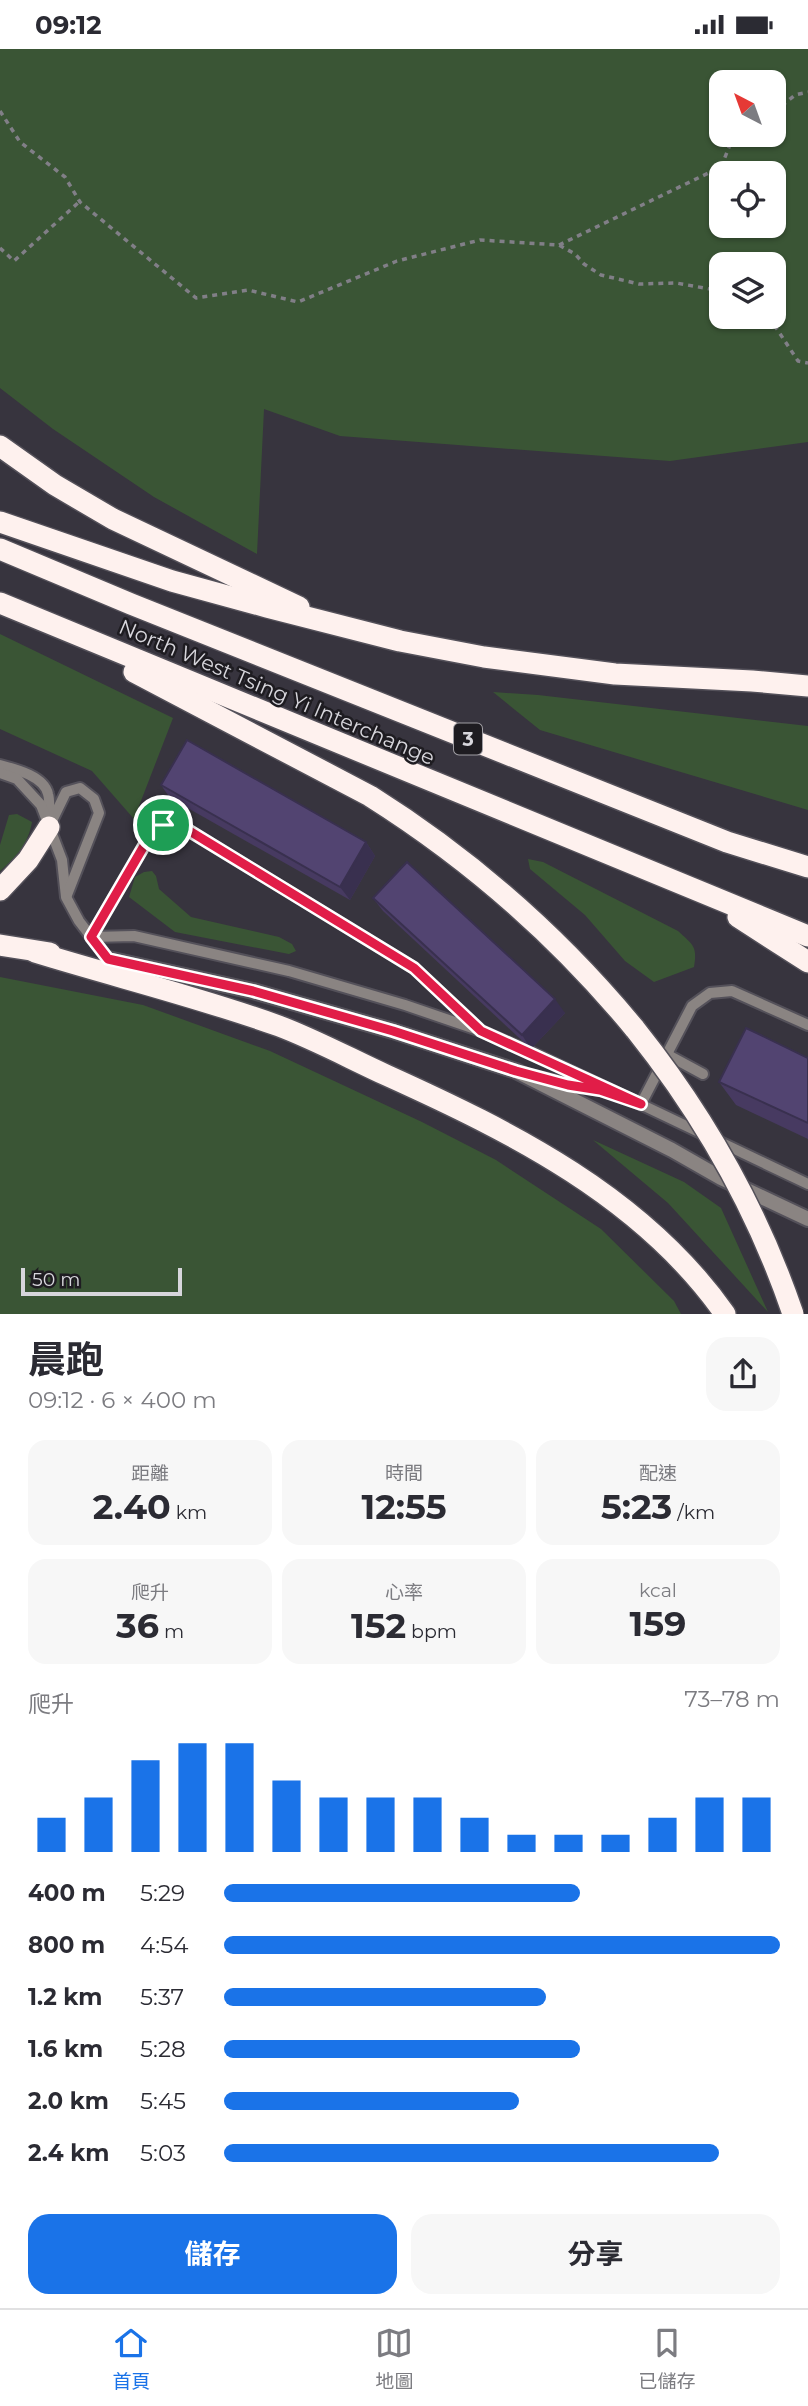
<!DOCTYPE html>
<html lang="zh-TW">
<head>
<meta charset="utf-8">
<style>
  :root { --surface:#fff; --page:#f7f7f7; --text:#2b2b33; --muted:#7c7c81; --line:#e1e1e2; --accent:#1a73e8 }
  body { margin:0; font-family:Montserrat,"Noto Sans TC",sans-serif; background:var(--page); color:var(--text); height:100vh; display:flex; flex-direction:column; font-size:26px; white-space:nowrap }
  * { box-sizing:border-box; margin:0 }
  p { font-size:23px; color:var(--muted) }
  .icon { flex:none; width:38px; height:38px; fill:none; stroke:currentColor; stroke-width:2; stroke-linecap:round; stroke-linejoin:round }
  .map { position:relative; height:1265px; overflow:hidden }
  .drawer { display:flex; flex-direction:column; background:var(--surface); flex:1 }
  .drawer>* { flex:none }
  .needle { width:46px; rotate:319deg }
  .tools { position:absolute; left:709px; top:21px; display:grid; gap:14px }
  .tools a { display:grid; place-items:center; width:77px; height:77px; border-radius:14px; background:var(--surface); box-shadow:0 2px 5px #0004; font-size:35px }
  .scale { position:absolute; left:21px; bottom:18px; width:161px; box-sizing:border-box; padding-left:7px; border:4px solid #d7d6dc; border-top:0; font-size:19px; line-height:24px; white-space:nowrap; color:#d7d6dc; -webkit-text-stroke:5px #1e1c21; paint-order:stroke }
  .pin { position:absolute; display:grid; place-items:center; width:60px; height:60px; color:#fff; margin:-30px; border:4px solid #fff; border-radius:50%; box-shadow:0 2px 7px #0007 }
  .round { display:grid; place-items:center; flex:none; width:74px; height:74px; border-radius:21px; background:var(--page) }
  .head { display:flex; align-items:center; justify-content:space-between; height:119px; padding:0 28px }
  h1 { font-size:38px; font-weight:700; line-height:52px }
  .figures { display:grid; grid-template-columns:repeat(3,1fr); gap:10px; height:119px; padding:7px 28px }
  .figures div { display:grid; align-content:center; border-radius:18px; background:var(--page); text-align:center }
  .figures b { font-size:35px; font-weight:700 }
  .figures small { font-size:19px; font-weight:400 }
  .figures p { font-size:19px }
  .chart { height:196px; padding:14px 28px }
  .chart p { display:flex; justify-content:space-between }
  .chart svg { width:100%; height:126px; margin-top:7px; stroke:var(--accent); stroke-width:6 }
  .primary-button { display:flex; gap:14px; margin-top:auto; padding:14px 28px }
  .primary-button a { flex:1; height:80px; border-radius:21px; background:var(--accent); color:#fff; font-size:28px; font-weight:700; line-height:80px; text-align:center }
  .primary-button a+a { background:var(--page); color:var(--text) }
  ul { padding:0 28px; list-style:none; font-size:23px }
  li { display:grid; grid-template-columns:112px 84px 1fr; align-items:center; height:52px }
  li i { height:18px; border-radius:9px; background:var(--accent) }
  .status { display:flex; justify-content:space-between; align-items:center; height:49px; padding:0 35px; background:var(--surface); direction:ltr }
  .status svg { height:19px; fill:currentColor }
  .menu { display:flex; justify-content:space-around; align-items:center; height:98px; border-top:2px solid var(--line); background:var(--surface); font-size:19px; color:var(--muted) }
  .menu a { display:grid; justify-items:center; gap:4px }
  .menu .current { color:var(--accent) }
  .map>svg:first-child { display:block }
</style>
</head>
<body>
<div class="status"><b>09:12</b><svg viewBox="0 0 49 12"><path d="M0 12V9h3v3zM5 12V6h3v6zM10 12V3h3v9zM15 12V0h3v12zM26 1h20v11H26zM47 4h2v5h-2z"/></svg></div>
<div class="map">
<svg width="808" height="1265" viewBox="0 0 808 1265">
  <rect width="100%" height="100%" fill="#37343e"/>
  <!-- green -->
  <g fill="#3a5535" fill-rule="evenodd">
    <path d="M0,0h808v393l-138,19 -330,-25 -76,-27 -7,145 -103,-57 -101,-68 -53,-41zM721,33h53v53h-53zM721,124h53v53h-53zM721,215h53v53h-53z"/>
    <path d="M0,585l173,84 -39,101 -42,-48 -92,-42z"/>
    <path d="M493,643l45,3 270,31v84l-268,-80z"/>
    <path d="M17,765l15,8c-4,22 -15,34 -32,49v-26l9,-30z"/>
    <path d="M528,810l15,3 135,69c14,13 20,15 16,36l-40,15 -29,-21 -40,-46 -55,-46z"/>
    <path d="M152,822l4,5 3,13 32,28 88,20 13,7 4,7 -7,3 -114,-22 -46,-35 6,-20 9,-5z"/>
    <path d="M0,928l143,28 127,46 152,71 74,38 105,69 73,72 7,13h-681z"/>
    <path d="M593,1091l91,42 37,26 47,104 -100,-109z"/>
  </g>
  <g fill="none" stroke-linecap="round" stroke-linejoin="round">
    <defs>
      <g id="lane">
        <path d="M0,716c15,4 44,11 48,29 2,6 1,16 1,23"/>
        <path d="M0,724l17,6 24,26 21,55 4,37 13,24 29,38"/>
        <path d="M49,778l17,-35 14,-4 14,11 5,14 -32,82"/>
        <path d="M91,888l43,-1 155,35 116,34 76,26 52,22 275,131"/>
        <path d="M91,888l61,-105 11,-6 15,-2 236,144 63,59"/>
        <path d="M666,1005l37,20"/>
        <path d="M535,1027l63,14"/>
        <path d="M641,1055l51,-98 18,-13 22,-2 76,34"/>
      </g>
      <path id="street" d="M108,910l145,32 140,40 123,40 156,79 49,28 87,41"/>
      <g id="highway">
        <path d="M0,397l55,39 58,34 186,88"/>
        <path d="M0,473l172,59 95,26 133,34 84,16 131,17 137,7 56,5"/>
        <path d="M0,500l131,55 596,238 81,25"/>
        <path d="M0,554l808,333"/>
        <path d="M134,623l236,124c100,63 190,142 265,233"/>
        <path d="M0,841l28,-30 21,-33"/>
        <path d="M738,868l70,45"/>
        <path d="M0,896l50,8"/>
        <path d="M35,903c81,25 164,45 244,74 37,14 72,33 107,49 126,57 257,122 339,239"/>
      </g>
    </defs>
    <!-- lane casing -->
    <use href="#lane" stroke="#54515a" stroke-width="14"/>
    <!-- street casing -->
    <use href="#street" stroke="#54515a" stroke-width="18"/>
    <!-- highway casing -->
    <use href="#highway" stroke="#54515a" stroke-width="24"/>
    <!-- path -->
    <g stroke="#817f87" stroke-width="3.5" stroke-dasharray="5 5" stroke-linecap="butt">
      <path d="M0,62l20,31 45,35 15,25 116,96 52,-8 50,12 99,-41 83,-21 79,5 16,9 9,10 17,11 38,9 37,-1 45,8"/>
      <path d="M774,63l21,-17 13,-3"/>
      <path d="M559,196l162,-78 13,-32"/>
      <path d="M0,199l14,13 65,-59"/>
      <path d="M769,268l29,44 10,2"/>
    </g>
    <!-- lane -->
    <use href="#lane" stroke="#8a8482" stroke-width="10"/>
    <!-- street -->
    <use href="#street" stroke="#8a8482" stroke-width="14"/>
    <!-- highway -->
    <use href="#highway" stroke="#fef1ee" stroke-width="21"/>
    <defs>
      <path id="highway-bridge" d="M635,980c68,85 123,182 158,285"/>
    </defs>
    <!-- highway-bridge casing -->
    <use href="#highway-bridge" stroke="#54515a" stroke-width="24" stroke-linecap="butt"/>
    <!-- highway-bridge -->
    <use href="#highway-bridge" stroke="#fef1ee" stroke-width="21"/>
  </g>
  <!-- wall -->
  <g fill="#473a61">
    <path d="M161,736l205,57 9,14 -25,44 -180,-102z"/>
    <path d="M373,849l192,115 -34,36 -148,-138z"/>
    <path d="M808,1009v81l-72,-34 -17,-23z"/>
  </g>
  <!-- shaded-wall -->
  <g fill="#39304f">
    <path d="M366,793l9,14 -25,44 -10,-13z"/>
    <path d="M555,950l10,14 -34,36 -9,-14z"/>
  </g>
  <!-- building -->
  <g fill="#524471" stroke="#39304f" stroke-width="2">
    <path d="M187,691l179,102 -26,45 -179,-102z"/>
    <path d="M407,813l148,137 -33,36 -149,-137z"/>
    <path d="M746,979l62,30v65l-89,-41z"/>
  </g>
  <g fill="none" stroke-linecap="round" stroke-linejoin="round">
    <defs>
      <path id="route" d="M178,775l236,144 67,63 160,73 -41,-14 -32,-5 -52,-14 -123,-40 -140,-40 -145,-32 -17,-22 61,-105 11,-7z"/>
    </defs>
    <!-- route casing -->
    <use href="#route" stroke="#fff" stroke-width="14"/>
    <!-- route -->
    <use href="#route" stroke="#e11d48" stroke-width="9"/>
  </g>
  <g text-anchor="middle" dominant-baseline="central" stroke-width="5" stroke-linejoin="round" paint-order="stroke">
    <!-- shield labels -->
    <rect fill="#1e1c21" stroke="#a09ea4" stroke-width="2" x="454" y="674.5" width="28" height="31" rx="5"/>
    <g font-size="19" font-weight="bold" fill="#d7d6dc">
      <text x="468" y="690">3</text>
    </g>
    <!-- street labels -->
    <g font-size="21" fill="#d7d6dc" stroke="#1e1c21">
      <text transform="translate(277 643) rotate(23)">North West Tsing Yi Interchange</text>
    </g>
  </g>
</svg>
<div class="tools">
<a><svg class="needle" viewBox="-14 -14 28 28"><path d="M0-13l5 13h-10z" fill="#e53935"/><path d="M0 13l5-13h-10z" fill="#7c7c81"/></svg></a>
<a><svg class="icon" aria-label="locate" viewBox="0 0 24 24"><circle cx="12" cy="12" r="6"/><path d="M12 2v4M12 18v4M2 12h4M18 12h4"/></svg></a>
<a><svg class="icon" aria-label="layers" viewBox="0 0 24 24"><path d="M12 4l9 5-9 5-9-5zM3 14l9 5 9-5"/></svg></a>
</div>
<div class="scale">50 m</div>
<div class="pin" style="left:163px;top:776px;background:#1e9e55"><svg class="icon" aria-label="arrive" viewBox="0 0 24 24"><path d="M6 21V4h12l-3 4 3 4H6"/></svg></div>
</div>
<section class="drawer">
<div class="head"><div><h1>晨跑</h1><p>09:12 · 6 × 400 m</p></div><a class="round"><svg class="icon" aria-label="share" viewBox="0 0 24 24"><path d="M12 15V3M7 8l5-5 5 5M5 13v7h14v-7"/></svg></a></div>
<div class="figures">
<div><p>距離</p><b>2.40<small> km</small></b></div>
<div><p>時間</p><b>12:55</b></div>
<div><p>配速</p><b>5:23<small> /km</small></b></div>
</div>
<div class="figures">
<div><p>爬升</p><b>36<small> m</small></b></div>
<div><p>心率</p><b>152<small> bpm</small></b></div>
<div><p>kcal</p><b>159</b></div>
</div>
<div class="chart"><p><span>爬升</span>73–78 m</p>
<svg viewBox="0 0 160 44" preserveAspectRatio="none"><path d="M5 44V32M15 44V25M25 44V12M35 44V6M45 44V6M55 44V19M65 44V25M75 44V25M85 44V25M95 44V32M105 44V38M115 44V38M125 44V38M135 44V32M145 44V25M155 44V25"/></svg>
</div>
<ul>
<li><b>400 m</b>5:29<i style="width:64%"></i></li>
<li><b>800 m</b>4:54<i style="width:100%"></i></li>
<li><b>1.2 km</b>5:37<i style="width:58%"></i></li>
<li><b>1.6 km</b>5:28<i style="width:64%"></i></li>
<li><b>2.0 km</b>5:45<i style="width:53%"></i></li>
<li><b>2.4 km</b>5:03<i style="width:89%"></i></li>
</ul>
<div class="primary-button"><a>儲存</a><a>分享</a></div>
</section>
<nav class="menu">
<a class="current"><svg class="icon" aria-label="home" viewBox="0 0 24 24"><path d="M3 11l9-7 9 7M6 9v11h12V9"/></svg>首頁</a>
<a><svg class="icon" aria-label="map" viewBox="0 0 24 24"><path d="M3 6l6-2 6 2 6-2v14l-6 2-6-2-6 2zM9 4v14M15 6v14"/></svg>地圖</a>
<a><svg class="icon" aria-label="saved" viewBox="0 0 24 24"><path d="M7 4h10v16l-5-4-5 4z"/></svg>已儲存</a>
</nav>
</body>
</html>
